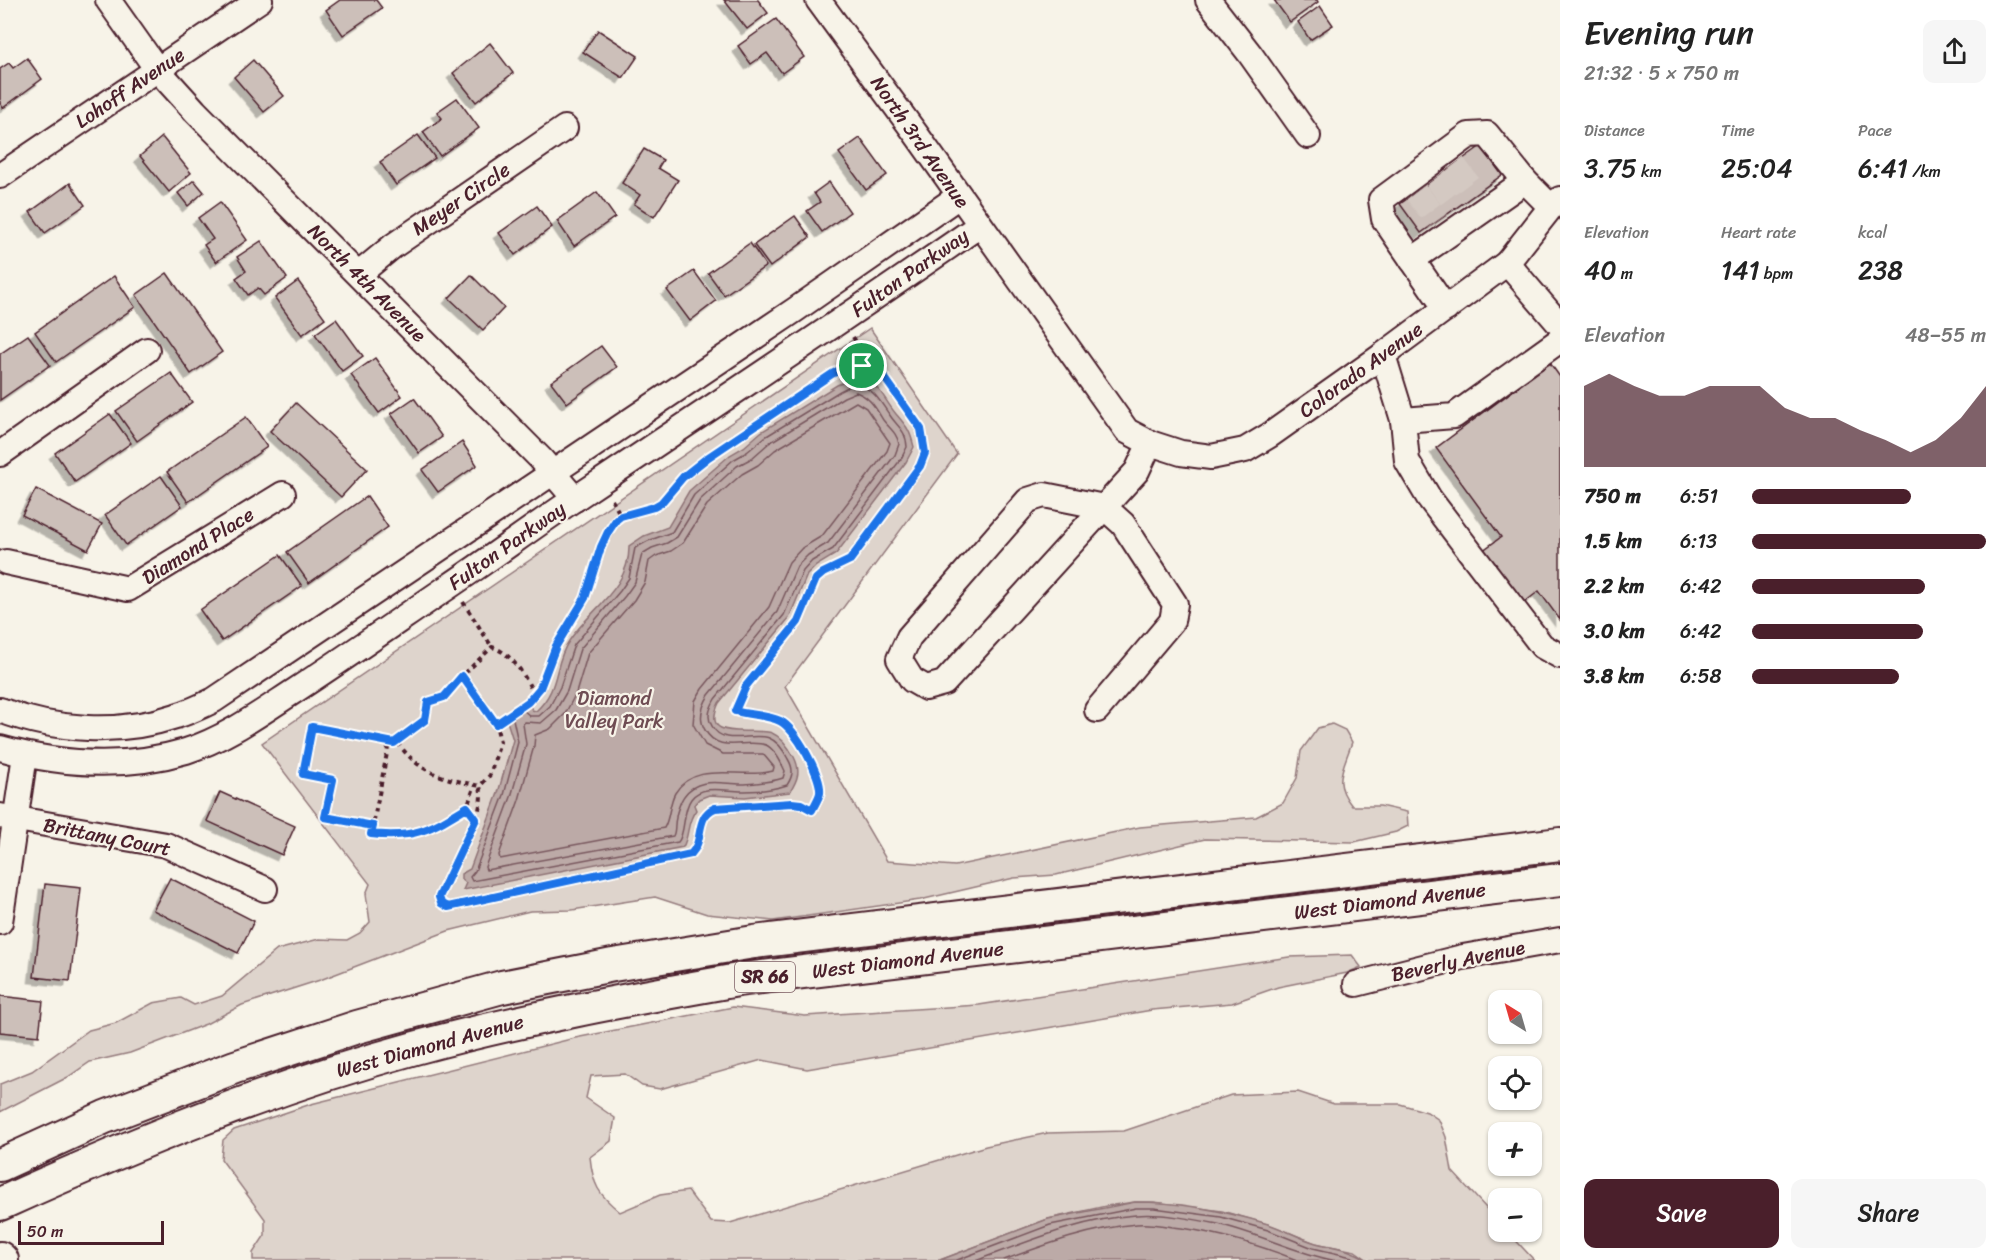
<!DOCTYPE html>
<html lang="en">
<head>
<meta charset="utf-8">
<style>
  :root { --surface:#fff; --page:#f6f6f6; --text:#222; --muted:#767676; --accent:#4a1f2b }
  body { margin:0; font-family:Sriracha,sans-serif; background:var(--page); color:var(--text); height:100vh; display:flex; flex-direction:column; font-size:22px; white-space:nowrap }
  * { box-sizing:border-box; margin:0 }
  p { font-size:20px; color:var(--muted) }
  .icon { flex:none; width:33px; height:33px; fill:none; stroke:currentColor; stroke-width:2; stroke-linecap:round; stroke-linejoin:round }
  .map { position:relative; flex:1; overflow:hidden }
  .side { display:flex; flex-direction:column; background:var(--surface); width:450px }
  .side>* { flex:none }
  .needle { width:39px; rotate:323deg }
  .fabs { position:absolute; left:1488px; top:990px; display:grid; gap:12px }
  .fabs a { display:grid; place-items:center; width:54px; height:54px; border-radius:12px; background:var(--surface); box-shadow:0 2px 4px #0004; font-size:30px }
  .scale { position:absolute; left:18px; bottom:15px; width:146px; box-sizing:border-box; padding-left:6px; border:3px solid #4a1f2b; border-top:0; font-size:16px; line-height:21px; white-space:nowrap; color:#4a1f2b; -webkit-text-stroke:4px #f7f3e8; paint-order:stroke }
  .pin { position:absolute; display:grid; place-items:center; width:51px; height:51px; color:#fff; margin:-26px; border:3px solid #fff; border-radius:50%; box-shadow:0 2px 6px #0007 }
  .round { display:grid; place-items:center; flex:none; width:63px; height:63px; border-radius:12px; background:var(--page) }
  .summary { display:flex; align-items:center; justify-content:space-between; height:102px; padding:0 24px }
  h1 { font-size:33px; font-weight:600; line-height:45px }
  .figures { display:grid; grid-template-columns:repeat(3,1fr); gap:9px; height:102px; padding:6px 24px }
  .figures div { display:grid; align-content:center }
  .figures b { font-size:26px; font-weight:600 }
  .figures small { font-size:16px; font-weight:400 }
  .figures p { font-size:16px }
  .chart { height:168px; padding:12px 24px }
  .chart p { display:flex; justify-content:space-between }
  .chart svg { width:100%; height:108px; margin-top:6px; fill:var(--accent); opacity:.7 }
  .action { display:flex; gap:12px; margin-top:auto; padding:12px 24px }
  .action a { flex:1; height:69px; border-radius:12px; background:var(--accent); color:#fff; font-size:24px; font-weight:600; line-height:69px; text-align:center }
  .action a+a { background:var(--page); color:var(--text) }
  ul { padding:0 24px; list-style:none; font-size:20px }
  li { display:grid; grid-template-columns:96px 72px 1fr; align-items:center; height:45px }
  li i { height:15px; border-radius:8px; background:var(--accent) }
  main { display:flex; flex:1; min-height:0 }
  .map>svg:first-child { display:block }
</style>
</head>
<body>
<main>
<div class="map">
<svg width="1560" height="1260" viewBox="0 0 1560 1260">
  <defs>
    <filter id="shadow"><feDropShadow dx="-5.5" dy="5.5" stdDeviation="0" flood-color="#0004"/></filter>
  </defs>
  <rect width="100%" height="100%" fill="#f7f3e8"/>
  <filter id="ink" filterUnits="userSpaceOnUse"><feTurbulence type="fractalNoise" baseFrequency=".0167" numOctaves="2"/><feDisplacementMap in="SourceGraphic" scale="12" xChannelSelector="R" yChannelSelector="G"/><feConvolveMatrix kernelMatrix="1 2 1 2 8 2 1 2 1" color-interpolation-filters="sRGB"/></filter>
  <g filter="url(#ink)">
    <!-- green -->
    <g fill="#ded4cc" stroke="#947a7c" stroke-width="1.5">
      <path d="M870,328l87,126 -172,232 102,175 68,5 185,-39 116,-10 27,-14 14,-25 4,-27 17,-23 14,-4 13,6 7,12c-9,28 -20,39 0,64h28l27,6 1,14 -12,6 -42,10 -149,-3 -149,36 -42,3 -94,22 -147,21 -66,-7 -52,-17 -83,13 -42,1 -82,20 -128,49 -78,25 -36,19 -76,29 -40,9 -22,15 -68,35v-28l32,-13 57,-41 27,-7 37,-20 28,-5 13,7 28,-9 55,-46 42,-11 28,1 13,-7 10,-11 -4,-28 4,-10 -108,-141z"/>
      <path d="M1352,955l9,12 -14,6 -69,14 -46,16 -80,7 -345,59 -45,-9 -102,29 -18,-3 -17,-12 -34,2 -5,22 29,20 -4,23 -21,16c3,28 8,37 30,55l40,-17 28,-4 23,31 19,1 256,-77 62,-13 76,-2 107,-36 67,-3 36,12h66l27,8 12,8 7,17 6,34 46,50v11h10l26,28h-166l-13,-9 -40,-8 -45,-18 -48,-14 -68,-9h-19l-29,4 -58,13 -108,41h-687v-7l12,-18v-16l-44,-60 2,-19 11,-10 77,-26 264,-66 158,-31 72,9 174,-11 310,-48z"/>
    </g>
    <!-- water -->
    <g fill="#bcaaa7" stroke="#8e7275" stroke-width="1.5">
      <path d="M854,378c29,6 26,17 42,36 11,13 14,16 18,33l-8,15 -70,92 -20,12 -9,9 -18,43 -70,85c-20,41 35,23 53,30 10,4 17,15 22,24 7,14 4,22 -4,35l-45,5 -36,-2 -10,4 -5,6 2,5c-10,13 -6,24 -13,37l-220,43 3,-7 -5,-4v-5l9,-5 28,-76 15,-53 -7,-22 11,-14 12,-1 3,7 4,1c25,-23 17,-47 33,-70 21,-32 61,-53 60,-95l15,-10 24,-9 21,-36 41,-36 14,-8 17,-15 76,-47z"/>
      <path d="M1135,1202c45,0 90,9 133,22 16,5 31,14 48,19 20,5 34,5 52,17h-428l108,-41z"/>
    </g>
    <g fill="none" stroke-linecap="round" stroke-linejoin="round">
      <!-- shore -->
      <g stroke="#78575d" stroke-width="1.5">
        <path d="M854,384c19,3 25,16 35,30 8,13 17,15 18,33l-6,12 -68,90 -21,12 -9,10 -19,44 -69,84c-5,9 -9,18 -3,27 11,21 39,6 57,12 8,3 15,13 19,21 6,10 5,17 -1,26 -12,4 -29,6 -42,6 -17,1 -42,-8 -54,8 -9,12 -5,34 -13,43l-206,39 -2,-4 5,-6 29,-76 14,-53 -5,-23 9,-10 8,7h9l11,-10 10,-19 14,-42 46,-54 9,-13 6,-30 13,-7 24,-9 22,-37 39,-35 14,-8 18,-15 75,-46z"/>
        <path d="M856,392c15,6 19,15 27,28 7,9 14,13 16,24l-4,11 -67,88 -20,12 -11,11 -20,46 -68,83c-7,11 -11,23 -4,35 14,25 40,8 61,15 9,4 15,17 19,26l-2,7c-11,4 -26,5 -38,6 -21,1 -46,-9 -61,12 -3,4 -8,17 -8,22 -2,6 0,12 -3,18l-187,34 -1,-3 26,-70 15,-53 -3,-20 2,-2 16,1 15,-13 11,-19 13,-42 45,-53 10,-14 7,-28 10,-6 15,-5 10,-6 23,-37 37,-34 15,-8 17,-15 75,-46z"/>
        <path d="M856,402l10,6 24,35 -3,8 -65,85 -20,12 -13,14 -20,45 -67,82 -7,12 -2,23 12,21 18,9h40l11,13 -1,4c-31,9 -77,-12 -98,22 -6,10 -5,25 -11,35l-164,31 -1,-4 20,-55 15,-54 1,-11 15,-6 15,-15 11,-21 12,-40 46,-53 11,-18 4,-21 7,-5 15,-5 12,-8 24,-38 35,-31 16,-9 17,-15z"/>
        <path d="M957,1260l93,-35 86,-17h18l67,9 47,13 45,18 39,9 5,3"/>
        <path d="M978,1260c51,-19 103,-41 158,-45 27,-2 57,4 82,9 39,9 75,28 114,36"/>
        <path d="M1004,1260c43,-16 87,-32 133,-36 12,-1 24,1 36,3 44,5 83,17 124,33"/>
      </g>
    </g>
    <!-- building -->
    <g fill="#ccbfb9" stroke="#4a1f2b" stroke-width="1.5" filter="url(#shadow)">
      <path d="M340,0h36l6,8 -39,27 -17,-25z"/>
      <path d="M724,0h34l10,13 -21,16z"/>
      <path d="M1274,0h43l1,2 -28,20z"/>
      <path d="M1320,6l13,19 -23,15 -12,-18z"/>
      <path d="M776,19l28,38 -22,16 -15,-20 -16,11 -13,-18z"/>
      <path d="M598,30l40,26 -15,22 -40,-26z"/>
      <path d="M490,43l23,30 -37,29 -23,-29z"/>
      <path d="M27,58l15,21 -39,29 -3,-5v-34l9,-6 4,5z"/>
      <path d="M253,60l31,36 -20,16 -30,-35z"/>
      <path d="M457,98l22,30 -39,28 -17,-24 19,-14 -5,-6z"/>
      <path d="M418,135l17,23 -39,27 -16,-23z"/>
      <path d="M162,137l29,36 -22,19 -29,-36z"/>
      <path d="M860,138l27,37 -21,15 -27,-37z"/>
      <path d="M1481,146l21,29 -81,58 -21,-29z"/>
      <path d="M644,149l19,11 -5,8 20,12 -24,37 -20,-13 6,-9 -18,-12z"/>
      <path d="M194,180l10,12 -16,14 -10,-13z"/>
      <path d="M829,182l21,30 -28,20 -15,-21 13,-9 -6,-9z"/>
      <path d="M70,183l15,22 -40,28 -15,-21z"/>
      <path d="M597,192l18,25 -41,29 -17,-25z"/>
      <path d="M220,202l27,38 -31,22 -12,-17 9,-6 -15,-21z"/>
      <path d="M537,206l15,21 -37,28 -16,-22z"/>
      <path d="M795,216l15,21 -40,30 -16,-22z"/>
      <path d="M261,241l26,37 -23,17 -6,-7 -10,7 -12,-17 10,-7 -9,-14z"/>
      <path d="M750,243l16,23 -42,29 -16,-22z"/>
      <path d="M694,271l22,30 -26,20 -23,-31z"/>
      <path d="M167,273l55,79 -31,22 -55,-79z"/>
      <path d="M471,275l33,33 -21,22 -34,-32z"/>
      <path d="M114,276l21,31 -79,55 -21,-30z"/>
      <path d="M298,281l27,37 -23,17 -27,-37z"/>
      <path d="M336,319l27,37 -21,15 -27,-37z"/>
      <path d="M28,335l22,30 -50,35v-46z"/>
      <path d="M601,346l16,21 -50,36 -16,-21z"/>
      <path d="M375,358l27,38 -23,17 -28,-38z"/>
      <path d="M1550,363l10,14v243l-21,-29 -18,14 -39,-54 19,-14 -65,-89z"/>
      <path d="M171,373l21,29 -55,39 -21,-30z"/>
      <path d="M414,398l28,39 -23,16 -28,-39z"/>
      <path d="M296,403l71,66 -26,28 -71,-66z"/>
      <path d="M110,414l21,29 -56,39 -20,-29z"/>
      <path d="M246,417l21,30 -79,55 -21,-30z"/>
      <path d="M462,442l15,23 -39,27 -16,-22z"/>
      <path d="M161,476l21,30 -56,39 -21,-30z"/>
      <path d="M36,489l66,35 -14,26 -66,-35z"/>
      <path d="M367,496l21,31 -79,56 -22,-31z"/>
      <path d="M280,555l22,31 -80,55 -22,-31z"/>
      <path d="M220,792l75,34 -13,29 -75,-34z"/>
      <path d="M170,878l84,43 -16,32 -85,-43z"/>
      <path d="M45,884l36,4 -11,93 -36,-4z"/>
      <path d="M0,996l43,5 -4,35 -39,-4z"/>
    </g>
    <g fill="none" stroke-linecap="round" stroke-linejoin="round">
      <!-- minor-tunnel -->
      <g stroke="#d4c9c2" stroke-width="24" stroke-dasharray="24 12" stroke-linecap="butt">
        <path d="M1454,165l21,28"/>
        <path d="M1436,178l21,28"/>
        <path d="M1416,192l22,29"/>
      </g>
      <defs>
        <g id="minor">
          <path d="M108,0l48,68 39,43 346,348 34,40"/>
          <path d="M818,0l98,134 211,297 23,12 31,10 30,4 34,-7 25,-15 113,-80 124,-92 44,-56 9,-8"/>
          <path d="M1208,0l42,54 58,82"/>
          <path d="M0,176l260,-176"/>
          <path d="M1412,260l113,-79"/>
          <path d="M1507,263l53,62"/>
          <path d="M359,274l34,-28 172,-118"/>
          <path d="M1446,309l-62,-90 -3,-19 88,-65 18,-1 38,47 26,26"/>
          <path d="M1383,355l20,65 4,41 22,37 113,148 18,10"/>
          <path d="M1403,420l51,-4 106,-76"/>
          <path d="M0,454l147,-104"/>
          <path d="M6,562l122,27 155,-95"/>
          <path d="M0,710c55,21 120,25 176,6 13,-4 26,-10 38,-16l581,-390 164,-114"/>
          <path d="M1097,710l75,-89 3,-17 -52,-80 -19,-17 -60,-12 -16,5 -119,137 -10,22 13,21 14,8 18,-5 193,-212 13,-28"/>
          <path d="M0,748c61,17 125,21 186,3 41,-13 76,-39 110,-61 52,-34 102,-69 152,-103 43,-29 85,-60 128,-89 135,-90 270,-180 404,-273"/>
          <path d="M0,816l166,29 99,44"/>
          <path d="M0,922l25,-167"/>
          <path d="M1356,984l107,-27 97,-17"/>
        </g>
        <g id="major">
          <path d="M0,1165l105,-48 130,-50 122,-40 145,-40 111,-22 141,-23 806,-98"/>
          <path d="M0,1204c135,-61 272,-117 415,-156 107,-29 215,-49 323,-68l822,-100"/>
          <path d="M0,1258l2,2"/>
        </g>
      </defs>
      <!-- minor casing -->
      <use href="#minor" stroke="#4a1f2b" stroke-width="28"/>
      <!-- major casing -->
      <use href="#major" stroke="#4a1f2b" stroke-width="36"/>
      <!-- path -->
      <g stroke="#4a1f2b" stroke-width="4" stroke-dasharray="4.5 4.5" stroke-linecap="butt">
        <path d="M853,337l9,14v15"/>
        <path d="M857,365l14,2 11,7 39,55 4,24 -5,13 -70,93 -27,14 -7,6 -18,43 -52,64 -6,10 -5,15c13,4 33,5 45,10 15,7 42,55 40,72 -1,5 -5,11 -8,17l-11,-6 -10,-1 -76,5c-21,9 -10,32 -24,46l-182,41 -61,12c-8,-3 -10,-7 -8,-15 14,-27 47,-77 40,-106l10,-11 10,-33 -4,-18 32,-22 12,-14 17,-42 28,-47 16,-52 7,-15 9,-12 4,-4 33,-9 7,-4 22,-26 24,-19 125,-84 13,-7z"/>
        <path d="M612,500l9,16"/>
        <path d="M463,602l29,45"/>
        <path d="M462,676l-18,21 -16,5 -3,18 -28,22c23,32 46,36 83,44"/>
        <path d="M496,724l-34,-48 30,-29c20,6 34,30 42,48"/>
        <path d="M397,742l-9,6 -17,87c44,4 60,-6 96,-28"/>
        <path d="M475,818l-8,-11 8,-22"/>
        <path d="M373,826l-48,-9 8,-36 -30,-7 9,-47 82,16"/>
      </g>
      <!-- minor -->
      <use href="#minor" stroke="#f7f3e8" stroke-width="24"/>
      <!-- major -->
      <use href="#major" stroke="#f7f3e8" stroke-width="32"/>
    </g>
  </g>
  <g fill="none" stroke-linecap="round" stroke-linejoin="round" filter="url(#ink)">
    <defs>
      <path id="route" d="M858,365l14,2 10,7 39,55 4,24 -5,13 -70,94 -27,13 -7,6 -18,43 -52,64 -11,25c14,4 32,4 45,10 15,7 42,55 40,72 -1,5 -5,11 -8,17l-11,-6 -9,-1 -77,5c-21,9 -10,32 -24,46l-243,53 -7,-4 -2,-6 37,-78 -9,-12c-36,22 -52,32 -96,27l2,-8 -48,-9 8,-37 -30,-6 9,-47 82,16 31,-23 3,-18 16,-5 18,-21 34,48 32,-22 12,-14 16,-42 29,-48 16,-51 7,-15 8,-12 5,-4 33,-9 7,-4 22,-26 24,-19 125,-84 13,-7z"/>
    </defs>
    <!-- route casing -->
    <use href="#route" stroke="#fff" stroke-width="12"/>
    <!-- route -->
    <use href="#route" stroke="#1a73e8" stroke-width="8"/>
  </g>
  <g text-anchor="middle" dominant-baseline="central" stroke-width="4.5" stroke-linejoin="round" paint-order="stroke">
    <!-- shield labels -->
    <rect fill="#f7f3e8" stroke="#7e5f64" stroke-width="1.5" x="735" y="962" width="60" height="30" rx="4.5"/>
    <g font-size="18" font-weight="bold" fill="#4a1f2b">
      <text x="765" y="977">SR 66</text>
    </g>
    <!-- street labels -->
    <g font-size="20" fill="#4a1f2b" stroke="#f7f3e8">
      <text transform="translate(130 88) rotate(-34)">Lohoff Avenue</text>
      <text transform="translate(920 142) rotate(55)">North 3rd Avenue</text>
      <text transform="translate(461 199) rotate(-34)">Meyer Circle</text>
      <text transform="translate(910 273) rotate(-35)">Fulton Parkway</text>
      <text transform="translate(367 283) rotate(45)">North 4th Avenue</text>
      <text transform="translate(1361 370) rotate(-36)">Colorado Avenue</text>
      <text transform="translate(198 546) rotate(-32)">Diamond Place</text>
      <text transform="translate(507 546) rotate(-35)">Fulton Parkway</text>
      <text transform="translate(107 837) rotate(11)">Brittany Court</text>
      <text transform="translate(1390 901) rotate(-7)">West Diamond Avenue</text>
      <text transform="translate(908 960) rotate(-7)">West Diamond Avenue</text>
      <text transform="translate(1458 961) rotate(-12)">Beverly Avenue</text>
      <text transform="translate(430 1046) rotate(-15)">West Diamond Avenue</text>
    </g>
    <!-- park labels -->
    <g font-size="20" fill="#6f4c53" stroke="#f7f3e8">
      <text x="614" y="698">Diamond<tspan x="614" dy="23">Valley Park</tspan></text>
    </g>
  </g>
</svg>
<div class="fabs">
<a><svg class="needle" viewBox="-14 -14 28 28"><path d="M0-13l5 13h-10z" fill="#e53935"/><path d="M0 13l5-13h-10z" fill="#767676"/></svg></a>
<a><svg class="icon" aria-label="locate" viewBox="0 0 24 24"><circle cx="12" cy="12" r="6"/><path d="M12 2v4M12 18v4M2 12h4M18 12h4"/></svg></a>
<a>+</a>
<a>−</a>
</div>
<div class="scale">50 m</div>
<div class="pin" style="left:862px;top:366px;background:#1e9e55"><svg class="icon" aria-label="arrive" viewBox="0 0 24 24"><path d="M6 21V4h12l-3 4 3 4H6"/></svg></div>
</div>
<section class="side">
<div class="summary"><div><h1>Evening run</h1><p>21:32 · 5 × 750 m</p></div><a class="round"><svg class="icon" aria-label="share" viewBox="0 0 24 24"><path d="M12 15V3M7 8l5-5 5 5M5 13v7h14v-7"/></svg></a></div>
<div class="figures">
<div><p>Distance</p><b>3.75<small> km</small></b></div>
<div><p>Time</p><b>25:04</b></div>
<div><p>Pace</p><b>6:41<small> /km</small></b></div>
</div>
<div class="figures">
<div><p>Elevation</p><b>40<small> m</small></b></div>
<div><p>Heart rate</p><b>141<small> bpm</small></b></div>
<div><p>kcal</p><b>238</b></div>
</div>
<div class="chart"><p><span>Elevation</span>48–55 m</p>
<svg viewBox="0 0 160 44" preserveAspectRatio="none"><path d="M0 44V11L10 6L20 11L30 15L40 15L50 11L60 11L70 11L80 20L90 24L100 24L110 29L120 33L130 38L140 33L150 24L160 11V44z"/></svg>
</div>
<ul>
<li><b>750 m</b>6:51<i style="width:68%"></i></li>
<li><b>1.5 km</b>6:13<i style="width:100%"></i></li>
<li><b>2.2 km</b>6:42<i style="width:74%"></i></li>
<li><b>3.0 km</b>6:42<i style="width:73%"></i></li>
<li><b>3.8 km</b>6:58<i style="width:63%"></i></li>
</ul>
<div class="action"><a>Save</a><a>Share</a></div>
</section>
</main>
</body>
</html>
